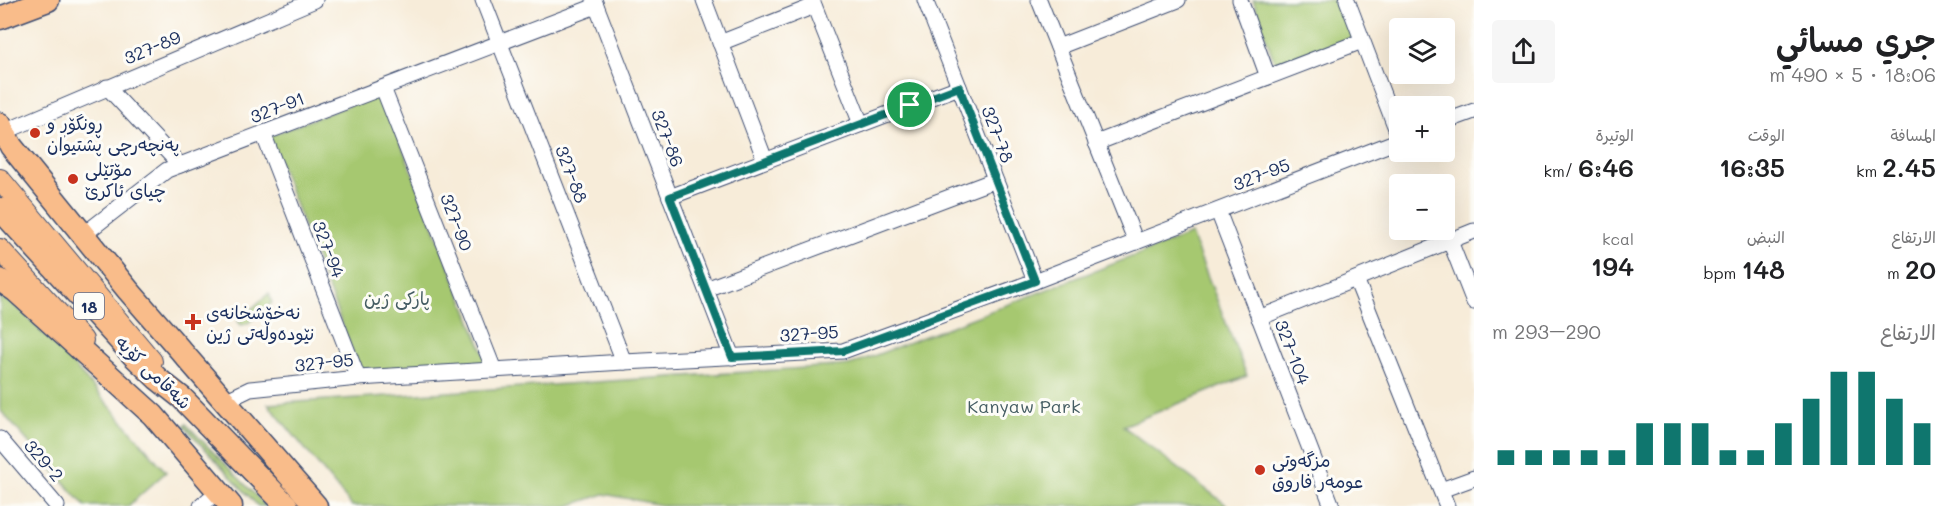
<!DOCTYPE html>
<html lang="ar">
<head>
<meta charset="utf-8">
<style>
  :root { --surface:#fff; --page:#f6f6f6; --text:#202124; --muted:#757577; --accent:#0f766e }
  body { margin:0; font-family:Mali,"Playpen Sans Arabic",sans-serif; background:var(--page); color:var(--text); direction:rtl; height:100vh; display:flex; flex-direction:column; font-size:22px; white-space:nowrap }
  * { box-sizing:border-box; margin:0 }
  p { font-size:20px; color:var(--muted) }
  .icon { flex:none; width:33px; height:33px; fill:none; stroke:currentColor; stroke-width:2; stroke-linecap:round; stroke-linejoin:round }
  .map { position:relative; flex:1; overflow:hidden; direction:ltr }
  .details { display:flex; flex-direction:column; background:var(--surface); width:480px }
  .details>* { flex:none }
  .buttons { position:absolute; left:1389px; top:18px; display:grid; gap:12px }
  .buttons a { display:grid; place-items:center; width:66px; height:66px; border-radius:6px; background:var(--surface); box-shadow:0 6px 24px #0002; font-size:30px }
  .pin { position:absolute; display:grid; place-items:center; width:51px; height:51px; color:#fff; margin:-26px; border:3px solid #fff; border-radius:50%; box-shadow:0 2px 6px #0007 }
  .round { display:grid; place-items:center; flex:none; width:63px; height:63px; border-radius:6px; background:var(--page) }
  .overview { display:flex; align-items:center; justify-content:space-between; height:102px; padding:0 18px }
  h1 { font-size:33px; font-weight:600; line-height:45px }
  .stats { display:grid; grid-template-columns:repeat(3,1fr); gap:9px; height:102px; padding:6px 18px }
  .stats div { display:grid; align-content:center }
  .stats b { font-size:26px; font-weight:600 }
  .stats small { font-size:16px; font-weight:400 }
  .stats p { font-size:16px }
  .chart { height:168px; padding:12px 18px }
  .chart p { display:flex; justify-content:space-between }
  .chart svg { width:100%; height:108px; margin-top:6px; stroke:var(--accent); stroke-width:6 }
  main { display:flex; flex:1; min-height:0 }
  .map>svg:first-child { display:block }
</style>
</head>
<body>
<main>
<section class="details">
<div class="overview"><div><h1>جري مسائي</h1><p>18:06 · 5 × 490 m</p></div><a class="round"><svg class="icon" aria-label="share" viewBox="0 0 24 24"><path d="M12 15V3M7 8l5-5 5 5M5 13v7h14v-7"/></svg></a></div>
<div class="stats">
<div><p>المسافة</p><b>2.45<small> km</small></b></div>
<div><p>الوقت</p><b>16:35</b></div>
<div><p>الوتيرة</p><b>6:46<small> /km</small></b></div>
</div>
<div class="stats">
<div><p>الارتفاع</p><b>20<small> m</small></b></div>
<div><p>النبض</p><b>148<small> bpm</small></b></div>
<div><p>kcal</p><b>194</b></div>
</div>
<div class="chart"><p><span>الارتفاع</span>290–293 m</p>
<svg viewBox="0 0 160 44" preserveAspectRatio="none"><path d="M5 44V38M15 44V38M25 44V38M35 44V38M45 44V38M55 44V27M65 44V27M75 44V27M85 44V38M95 44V38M105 44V27M115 44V17M125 44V6M135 44V6M145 44V17M155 44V27"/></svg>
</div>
</section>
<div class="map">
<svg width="1474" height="506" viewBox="0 0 1474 506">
  <rect width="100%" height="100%" fill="#fdfcf7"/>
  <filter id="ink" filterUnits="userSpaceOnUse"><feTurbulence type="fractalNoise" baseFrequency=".0167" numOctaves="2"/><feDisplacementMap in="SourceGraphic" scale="12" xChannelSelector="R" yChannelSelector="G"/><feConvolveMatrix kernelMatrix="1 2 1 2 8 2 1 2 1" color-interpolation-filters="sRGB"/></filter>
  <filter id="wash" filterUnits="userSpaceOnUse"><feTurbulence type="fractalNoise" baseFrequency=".008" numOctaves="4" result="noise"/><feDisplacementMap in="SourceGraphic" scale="24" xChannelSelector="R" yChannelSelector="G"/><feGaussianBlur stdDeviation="1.35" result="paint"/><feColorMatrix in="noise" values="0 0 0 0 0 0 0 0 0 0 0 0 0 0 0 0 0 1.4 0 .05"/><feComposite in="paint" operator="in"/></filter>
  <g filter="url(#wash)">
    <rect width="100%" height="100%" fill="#f7ecd9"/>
    <!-- green -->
    <g fill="#a6c870" stroke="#607c67" stroke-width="1.5">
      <path d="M1253,0h91l13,36 -82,28z"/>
      <path d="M381,93l107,271 -128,7 -91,-235z"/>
      <path d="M1191,234l56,142 -124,50 105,80h-562l-62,-12 -36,12h-216l-84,-102 582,-39z"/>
      <path d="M269,293l3,10 -25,21 -6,1 -3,-4z"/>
      <path d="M0,297c18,7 32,25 46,39 42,43 81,90 120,136l-38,34h-43l-85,-96z"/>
      <path d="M186,424l80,82h-8l-74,-80z"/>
    </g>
  </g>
  <g filter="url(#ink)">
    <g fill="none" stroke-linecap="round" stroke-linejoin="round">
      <defs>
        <g id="minor">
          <path d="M483,0l141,362"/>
          <path d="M594,0l138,357"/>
          <path d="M704,0l61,160"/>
          <path d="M812,0l49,124"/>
          <path d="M925,0l110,281"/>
          <path d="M1039,0l97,242"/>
          <path d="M1240,0l28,77"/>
          <path d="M1347,0l53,139"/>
          <path d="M720,43l94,-37"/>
          <path d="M1058,47l120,-47"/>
          <path d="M107,87l73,78"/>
          <path d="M383,88l111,282"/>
          <path d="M1444,122l30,-11"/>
          <path d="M4,132l311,-132"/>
          <path d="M263,133l95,245"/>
          <path d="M1096,143l266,-102"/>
          <path d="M670,197l289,-110"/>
          <path d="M1218,211l114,295"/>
          <path d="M83,235l84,-65 429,-164"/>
          <path d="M1450,241l24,61"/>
          <path d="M1356,279l91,227"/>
          <path d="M706,289l289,-109"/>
          <path d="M1259,318l215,-87"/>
          <path d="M223,402l27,-13 108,-11 266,-16 219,-11 192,-70 365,-141"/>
          <path d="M0,439l57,67"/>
          <path d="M1441,490l33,-12"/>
          <path d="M201,506l17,-15"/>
        </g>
        <g id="major">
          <path d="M0,179l152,182"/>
          <path d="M0,249l83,91"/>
        </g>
        <g id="highway">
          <path d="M0,18l48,-18"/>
          <path d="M0,124l11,22 117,144 188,216"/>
          <path d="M0,209l134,147 24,23 24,19 105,108"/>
          <path d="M0,280l16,11 137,124 78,91"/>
        </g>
      </defs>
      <!-- minor casing -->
      <use href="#minor" stroke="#3c4b70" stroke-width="17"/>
      <!-- major casing -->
      <use href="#major" stroke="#3c4b70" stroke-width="22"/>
      <!-- highway casing -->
      <use href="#highway" stroke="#3c4b70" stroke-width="25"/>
      <!-- minor -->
      <use href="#minor" stroke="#fff" stroke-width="15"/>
      <!-- major -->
      <use href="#major" stroke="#f9bc8a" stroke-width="20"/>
      <!-- highway -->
      <use href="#highway" stroke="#f9bc8a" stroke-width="22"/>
    </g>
  </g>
  <g fill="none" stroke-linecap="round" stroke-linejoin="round" filter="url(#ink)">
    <defs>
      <path id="route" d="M959,87l76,194 -192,70 -111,6 -62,-160z"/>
    </defs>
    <!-- route casing -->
    <use href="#route" stroke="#fff" stroke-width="12"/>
    <!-- route -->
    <use href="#route" stroke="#0f766e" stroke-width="8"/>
  </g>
  <!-- markers -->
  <g fill="#c8321e" stroke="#fdfcf7" stroke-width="2">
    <circle cx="35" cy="133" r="6"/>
    <circle cx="73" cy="179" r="6"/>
    <path d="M190 313h6v6h6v6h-6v6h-6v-6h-6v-6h6z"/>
    <circle cx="1260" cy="470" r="6"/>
  </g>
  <g text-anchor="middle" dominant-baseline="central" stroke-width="6" stroke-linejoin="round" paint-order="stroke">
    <!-- shield labels -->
    <rect fill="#fdfcf7" stroke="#5f6c8c" stroke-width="1.5" x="74" y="293" width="30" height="26" rx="4.5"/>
    <g font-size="16" font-weight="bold" fill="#1b2f5e">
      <text x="89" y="306">18</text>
    </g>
    <!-- street labels -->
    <g font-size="18" fill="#1b2f5e" stroke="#fdfcf7">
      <text transform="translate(152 47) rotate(-23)">327-89</text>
      <text transform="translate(277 107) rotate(-21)">327-91</text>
      <text transform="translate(998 134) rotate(69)">327-78</text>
      <text transform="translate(668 138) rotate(69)">327-86</text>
      <text transform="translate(572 174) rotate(69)">327-88</text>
      <text transform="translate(1261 174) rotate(-21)">327-95</text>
      <text transform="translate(457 222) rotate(69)">327-90</text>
      <text transform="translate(329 249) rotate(69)">327-94</text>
      <text transform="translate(809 333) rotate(-4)">327-95</text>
      <text transform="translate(1293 352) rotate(69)">327-104</text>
      <text transform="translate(324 362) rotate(-6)">327-95</text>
      <text transform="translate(154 372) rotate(44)">شەقامی کۆیە</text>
      <text transform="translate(44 460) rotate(49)">329-2</text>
    </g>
    <!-- poi labels -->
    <g font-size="18" fill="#1b2f5e" stroke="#fdfcf7" text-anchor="start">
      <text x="47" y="123">ڕونگۆڕ و<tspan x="47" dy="21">پەنچەرچی پشتیوان</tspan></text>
      <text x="85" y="169">مۆتێلی<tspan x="85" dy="21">چیای ئاکرێ</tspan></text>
      <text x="206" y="312">نەخۆشخانەی<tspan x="206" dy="21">نێودەوڵەتی ژین</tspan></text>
      <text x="1272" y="460">مزگەوتی<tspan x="1272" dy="21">عومەر فاروق</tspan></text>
    </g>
    <!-- park labels -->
    <g font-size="18" fill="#455d63" stroke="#fdfcf7">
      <text x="397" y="298">پارکی ژین</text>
      <text x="1024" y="406">Kanyaw Park</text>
    </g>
  </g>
</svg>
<div class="buttons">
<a><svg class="icon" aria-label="layers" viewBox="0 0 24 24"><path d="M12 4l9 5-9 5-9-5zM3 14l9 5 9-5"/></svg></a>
<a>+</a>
<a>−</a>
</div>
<div class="pin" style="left:910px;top:105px;background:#1e9e55"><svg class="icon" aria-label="arrive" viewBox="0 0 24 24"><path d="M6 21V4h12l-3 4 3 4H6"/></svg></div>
</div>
</main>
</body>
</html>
